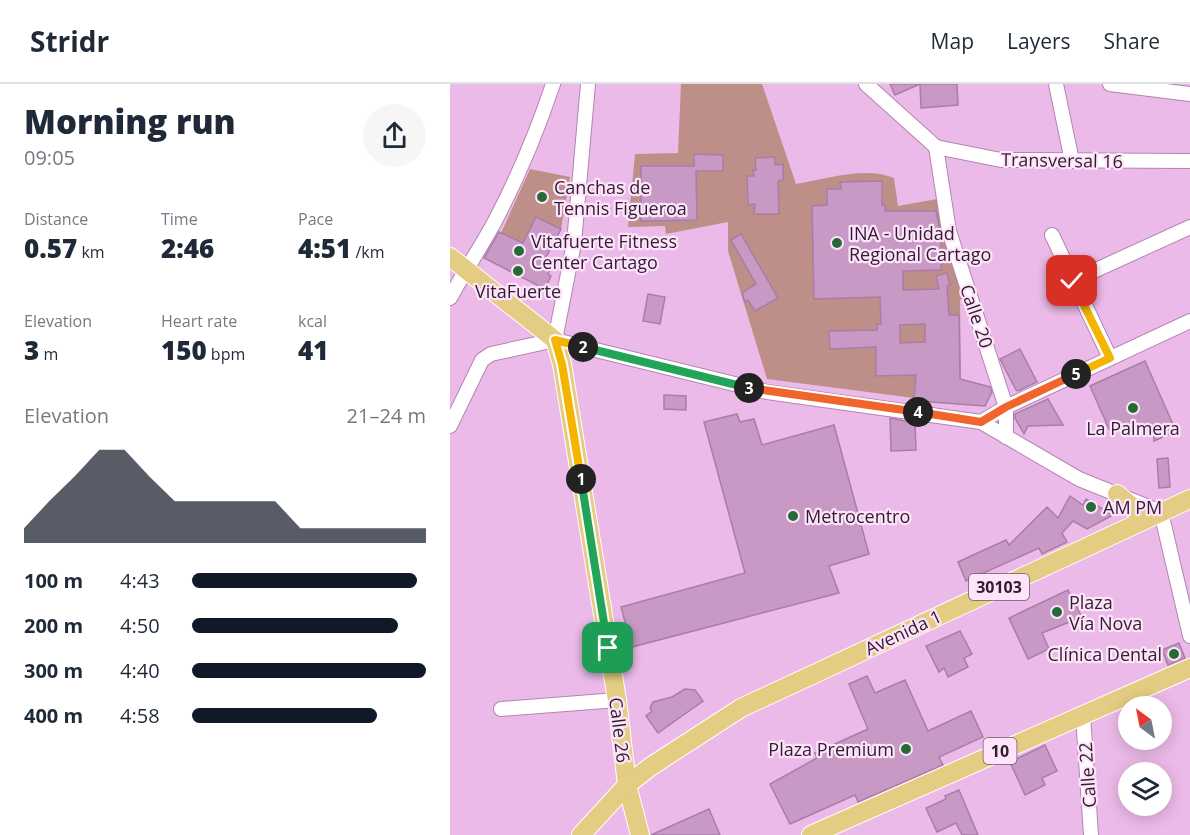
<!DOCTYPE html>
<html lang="en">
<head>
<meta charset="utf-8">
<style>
  :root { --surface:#fff; --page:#f6f6f7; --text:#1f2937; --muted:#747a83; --line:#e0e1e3; --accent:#111827 }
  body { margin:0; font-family:"Open Sans",sans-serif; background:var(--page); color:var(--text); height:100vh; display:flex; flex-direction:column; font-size:22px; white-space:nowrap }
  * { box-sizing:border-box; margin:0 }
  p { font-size:20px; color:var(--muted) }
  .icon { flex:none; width:33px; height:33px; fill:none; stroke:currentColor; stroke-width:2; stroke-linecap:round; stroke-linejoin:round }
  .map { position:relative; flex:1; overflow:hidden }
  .side { display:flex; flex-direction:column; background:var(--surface); width:450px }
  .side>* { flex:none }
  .needle { width:39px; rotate:328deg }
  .controls { position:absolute; left:668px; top:612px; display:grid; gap:12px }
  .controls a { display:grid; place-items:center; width:54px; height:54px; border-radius:50%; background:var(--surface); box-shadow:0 3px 15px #0003; font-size:30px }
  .pin { position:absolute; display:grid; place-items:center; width:51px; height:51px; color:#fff; margin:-26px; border-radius:12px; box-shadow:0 3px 9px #0006 }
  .km { position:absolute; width:30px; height:30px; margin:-15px; border-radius:50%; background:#222; color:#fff; font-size:16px; line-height:30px; text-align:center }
  .round { display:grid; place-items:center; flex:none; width:63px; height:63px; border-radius:32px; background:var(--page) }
  .headline { display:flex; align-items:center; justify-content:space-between; height:102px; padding:0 24px }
  h1 { font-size:33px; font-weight:800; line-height:45px }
  .metrics { display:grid; grid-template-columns:repeat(3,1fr); gap:9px; height:102px; padding:6px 24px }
  .metrics div { display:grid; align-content:center }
  .metrics b { font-size:26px; font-weight:800 }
  .metrics small { font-size:16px; font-weight:400 }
  .metrics p { font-size:16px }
  .chart { height:168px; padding:12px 24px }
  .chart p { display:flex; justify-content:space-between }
  .chart svg { width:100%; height:108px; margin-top:6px; fill:var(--accent); opacity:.7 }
  ul { padding:0 24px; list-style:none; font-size:20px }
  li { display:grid; grid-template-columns:96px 72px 1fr; align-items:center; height:45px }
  li i { height:15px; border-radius:8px; background:var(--accent) }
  header { display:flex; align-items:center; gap:36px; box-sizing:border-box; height:84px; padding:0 30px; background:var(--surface); border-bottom:2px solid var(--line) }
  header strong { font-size:28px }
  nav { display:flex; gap:33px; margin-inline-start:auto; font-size:21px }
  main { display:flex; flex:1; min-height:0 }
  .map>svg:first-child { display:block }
</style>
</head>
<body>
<header>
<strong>Stridr</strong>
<nav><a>Map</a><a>Layers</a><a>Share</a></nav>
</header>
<main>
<section class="side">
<div class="headline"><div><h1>Morning run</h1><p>09:05</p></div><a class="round"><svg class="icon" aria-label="share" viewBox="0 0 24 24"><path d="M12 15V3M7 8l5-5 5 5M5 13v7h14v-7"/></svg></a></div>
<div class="metrics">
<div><p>Distance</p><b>0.57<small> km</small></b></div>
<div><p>Time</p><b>2:46</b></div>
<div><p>Pace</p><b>4:51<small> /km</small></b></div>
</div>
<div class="metrics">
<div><p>Elevation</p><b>3<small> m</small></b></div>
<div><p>Heart rate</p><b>150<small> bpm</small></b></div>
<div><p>kcal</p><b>41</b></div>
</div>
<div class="chart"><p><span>Elevation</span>21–24 m</p>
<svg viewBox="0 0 160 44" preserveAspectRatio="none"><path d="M0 44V38L10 27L20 17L30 6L40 6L50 17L60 27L70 27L80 27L90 27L100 27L110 38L120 38L130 38L140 38L150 38L160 38V44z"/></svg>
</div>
<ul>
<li><b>100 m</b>4:43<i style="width:96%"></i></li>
<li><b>200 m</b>4:50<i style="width:88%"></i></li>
<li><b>300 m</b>4:40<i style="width:100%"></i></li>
<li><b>400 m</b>4:58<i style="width:79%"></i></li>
</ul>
</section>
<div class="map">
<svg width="740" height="751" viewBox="0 0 740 751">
  <rect width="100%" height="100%" fill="#ecbae8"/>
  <!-- green -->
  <g fill="#be8f88">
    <path d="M231,0h81l34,100c31,-5 69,-18 98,-6l4,28 39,-7 4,23 25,74 -6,4 1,80h-45l-2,18 -147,-19 -39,-128v-29l-62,12 -1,-8 -37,1 7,-73 43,-1z"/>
    <path d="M80,85l40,8 -9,52 -23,-11 -15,25 -22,-10z"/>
  </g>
  <!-- building -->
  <g fill="#c999c6" stroke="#aa7ca7" stroke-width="1.5" fill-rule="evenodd">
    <path d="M440,0h67l1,21 -37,3 -1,-24 -25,11z"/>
    <path d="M244,70l29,1v16h-27l1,49 -56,1v-55h53z"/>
    <path d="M325,73v8l8,-1v16l-5,1 1,33h-25l1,-10 -7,1 -1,-29h7l-1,-6h3l-1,-12z"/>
    <path d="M432,97v24h3v6h51l5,26v33l-38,1v19l36,-1 -3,-13 11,-3 3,12 -3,1 2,29h10l1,64 30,8 2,5 -7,14 -54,-4 -17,-4 2,-23 -40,1v-29l-46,2 -1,-18 48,-1v-6h4l-1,-27 -66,2 -2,-93 15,-1v-16h14l-1,-7zM475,240v18l-25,1v-18z"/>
    <path d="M86,133l25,12 -16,30 8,4 -5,11 3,2 -6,13 -61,-31 15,-26 24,11z"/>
    <path d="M291,150l37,64 -23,13 -7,-11 -3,2 -3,-9 14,-9 -25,-44z"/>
    <path d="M198,210l17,3 -5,27 -17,-3z"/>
    <path d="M570,265l17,33 -19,9 -2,-1 -16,-31z"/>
    <path d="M695,277l31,70 -22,10v-8l-9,-3 -36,-1 -19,-43z"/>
    <path d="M214,311l22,1v14l-22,-1z"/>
    <path d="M598,315l15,26 -35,1 -4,8 -9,-16v-4z"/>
    <path d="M287,330l3,8 14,-3 8,26 72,-20 35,129 -40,12 10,27 -207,54 -11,-40 124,-34 -41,-151z"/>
    <path d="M440,334l25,5 1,27 -25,1z"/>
    <path d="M718,374l2,29 -11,1 -2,-29z"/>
    <path d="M620,412l13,9 3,-6 27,16 -26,14 -14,-8 -11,12 5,9 -25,12 -3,-6 -73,33 -8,-19 48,-22 3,5 38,-38 11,11z"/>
    <path d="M618,506l14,27 -40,16 7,16 -21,10 -19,-41z"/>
    <path d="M510,547l12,23 -8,4 4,9 -20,10 -4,-9 -5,4 -13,-26z"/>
    <path d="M729,559l6,15 -17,7 -6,-15z"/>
    <path d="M417,592l8,17 30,-13 23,51 43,-20 12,26 -44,20 4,8 -85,37 -3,-7 -65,29 -20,-40 47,-26 -2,-5 53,-24 -19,-45z"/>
    <path d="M235,605l10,1 8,11 -45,32 -12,-17 6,-5 -2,-3 3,-6 19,-5z"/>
    <path d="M595,661l12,26 -15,7 3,7 -20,10 -15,-33z"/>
    <path d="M509,706l19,45h-16l-6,-12 -19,9 -11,-24 20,-9 -1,-3z"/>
    <path d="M259,725l11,26h-69z"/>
  </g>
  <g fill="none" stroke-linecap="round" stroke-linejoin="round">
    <defs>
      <g id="minor">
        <path d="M416,0l70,63 13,84 57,176v30"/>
        <path d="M606,0l16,77"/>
        <path d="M660,0l80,10"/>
        <path d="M486,63l65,13 189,1"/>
        <path d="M602,151l58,123"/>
        <path d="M622,197l118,-54"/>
        <path d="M0,214c14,-26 31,-51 45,-77 23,-44 42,-89 58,-137"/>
        <path d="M105,256l19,-97 14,-159"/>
        <path d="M531,338l25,-15 184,-86"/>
        <path d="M0,342l32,-66 9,-6 64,-14 212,52 214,30 98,57 82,33 29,124"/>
        <path d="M51,625l116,-9"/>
        <path d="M633,631l8,120"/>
      </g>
      <g id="major">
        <path d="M0,173l105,83 7,24 55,336 10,85 13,50"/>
        <path d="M667,410l16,13 9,14"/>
        <path d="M131,751l46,-50 23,-18 91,-59 449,-209"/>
        <path d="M361,751l379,-167"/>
      </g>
    </defs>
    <!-- minor casing -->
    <use href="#minor" stroke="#b485b1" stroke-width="16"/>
    <!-- major casing -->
    <use href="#major" stroke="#fff" stroke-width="20"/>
    <!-- minor -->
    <use href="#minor" stroke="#fff" stroke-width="14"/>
    <!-- major -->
    <use href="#major" stroke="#e5cc83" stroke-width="18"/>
  </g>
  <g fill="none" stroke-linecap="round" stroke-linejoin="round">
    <defs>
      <path id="split-1" d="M131,395l27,169"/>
      <path id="split-2" d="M131,395l-19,-115 -7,-24 28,7"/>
      <path id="split-3" d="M133,263l166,41"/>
      <path id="split-4" d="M299,304l169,24"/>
      <path id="split-5" d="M468,328l63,10 25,-15 70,-33"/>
      <path id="split-6" d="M622,197l38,77 -34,16"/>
    </defs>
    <!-- split-1 casing -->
    <use href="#split-1" stroke="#fff" stroke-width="12"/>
    <!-- split-2 casing -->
    <use href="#split-2" stroke="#fff" stroke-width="12"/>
    <!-- split-3 casing -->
    <use href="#split-3" stroke="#fff" stroke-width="12"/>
    <!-- split-4 casing -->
    <use href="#split-4" stroke="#fff" stroke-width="12"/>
    <!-- split-5 casing -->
    <use href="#split-5" stroke="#fff" stroke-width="12"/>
    <!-- split-6 casing -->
    <use href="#split-6" stroke="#fff" stroke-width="12"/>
    <!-- split-1 -->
    <use href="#split-1" stroke="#22a559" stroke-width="8"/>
    <!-- split-2 -->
    <use href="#split-2" stroke="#f5b400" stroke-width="8"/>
    <!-- split-3 -->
    <use href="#split-3" stroke="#22a559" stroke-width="8"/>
    <!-- split-4 -->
    <use href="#split-4" stroke="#f0652b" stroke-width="8"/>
    <!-- split-5 -->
    <use href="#split-5" stroke="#f0652b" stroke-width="8"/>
    <!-- split-6 -->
    <use href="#split-6" stroke="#f5b400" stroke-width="8"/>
  </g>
  <!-- markers -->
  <g fill="#256b36" stroke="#fee4fb" stroke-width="2">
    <circle cx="92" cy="113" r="6"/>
    <circle cx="387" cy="159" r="6"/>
    <circle cx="69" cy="167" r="6"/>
    <circle cx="68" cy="187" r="6"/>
    <circle cx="683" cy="324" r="6"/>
    <circle cx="641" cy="423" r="6"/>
    <circle cx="343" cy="432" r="6"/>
    <circle cx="607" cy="528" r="6"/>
    <circle cx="724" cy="570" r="6"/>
    <circle cx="456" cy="665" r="6"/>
  </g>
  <g text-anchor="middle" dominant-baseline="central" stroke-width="4.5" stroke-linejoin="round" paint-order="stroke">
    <!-- shield labels -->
    <g fill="#fee4fb" stroke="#6e596c" stroke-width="1.5">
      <rect x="519" y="490" width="60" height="26" rx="4.5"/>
      <rect x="533.5" y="654" width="33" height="26" rx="4.5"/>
    </g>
    <g font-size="16" font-weight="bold" fill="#301e2f">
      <text x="549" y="503">30103</text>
      <text x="550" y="667">10</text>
    </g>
    <!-- street labels -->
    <g font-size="18" fill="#301e2f" stroke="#fee4fb">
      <text transform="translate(612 76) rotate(1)">Transversal 16</text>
      <text transform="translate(527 232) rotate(71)">Calle 20</text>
      <text transform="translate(453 548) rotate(-25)">Avenida 1</text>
      <text transform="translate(170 646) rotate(83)">Calle 26</text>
      <text transform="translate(637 691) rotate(-94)">Calle 22</text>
    </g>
    <!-- poi labels -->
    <g font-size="18" fill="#301e2f" stroke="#fee4fb" text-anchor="start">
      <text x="104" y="103">Canchas de<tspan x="104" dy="21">Tennis Figueroa</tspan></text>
      <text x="399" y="149">INA - Unidad<tspan x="399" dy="21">Regional Cartago</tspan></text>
      <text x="81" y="157">Vitafuerte Fitness<tspan x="81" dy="21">Center Cartago</tspan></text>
      <text x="68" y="207" text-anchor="middle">VitaFuerte</text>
      <text x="683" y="344" text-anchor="middle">La Palmera</text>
      <text x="653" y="423">AM PM</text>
      <text x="355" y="432">Metrocentro</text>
      <text x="619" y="518">Plaza<tspan x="619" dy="21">Vía Nova</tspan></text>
      <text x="712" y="570" text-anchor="end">Clínica Dental</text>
      <text x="444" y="665" text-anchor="end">Plaza Premium</text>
    </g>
  </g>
</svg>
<div class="controls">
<a><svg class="needle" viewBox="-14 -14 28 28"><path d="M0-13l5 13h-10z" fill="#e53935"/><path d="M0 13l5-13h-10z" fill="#747a83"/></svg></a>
<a><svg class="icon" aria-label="layers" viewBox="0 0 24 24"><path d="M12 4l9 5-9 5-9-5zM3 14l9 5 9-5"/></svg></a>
</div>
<div class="pin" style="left:158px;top:564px;background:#1e9e55"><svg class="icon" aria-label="arrive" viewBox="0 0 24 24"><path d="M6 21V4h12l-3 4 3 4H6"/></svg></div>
<div class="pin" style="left:622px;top:197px;background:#d93025"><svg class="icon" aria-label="check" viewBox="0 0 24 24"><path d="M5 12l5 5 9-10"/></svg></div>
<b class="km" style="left:131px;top:395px">1</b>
<b class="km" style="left:133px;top:263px">2</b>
<b class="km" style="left:299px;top:304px">3</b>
<b class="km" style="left:468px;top:328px">4</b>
<b class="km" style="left:626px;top:290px">5</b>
</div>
</main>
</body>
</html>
